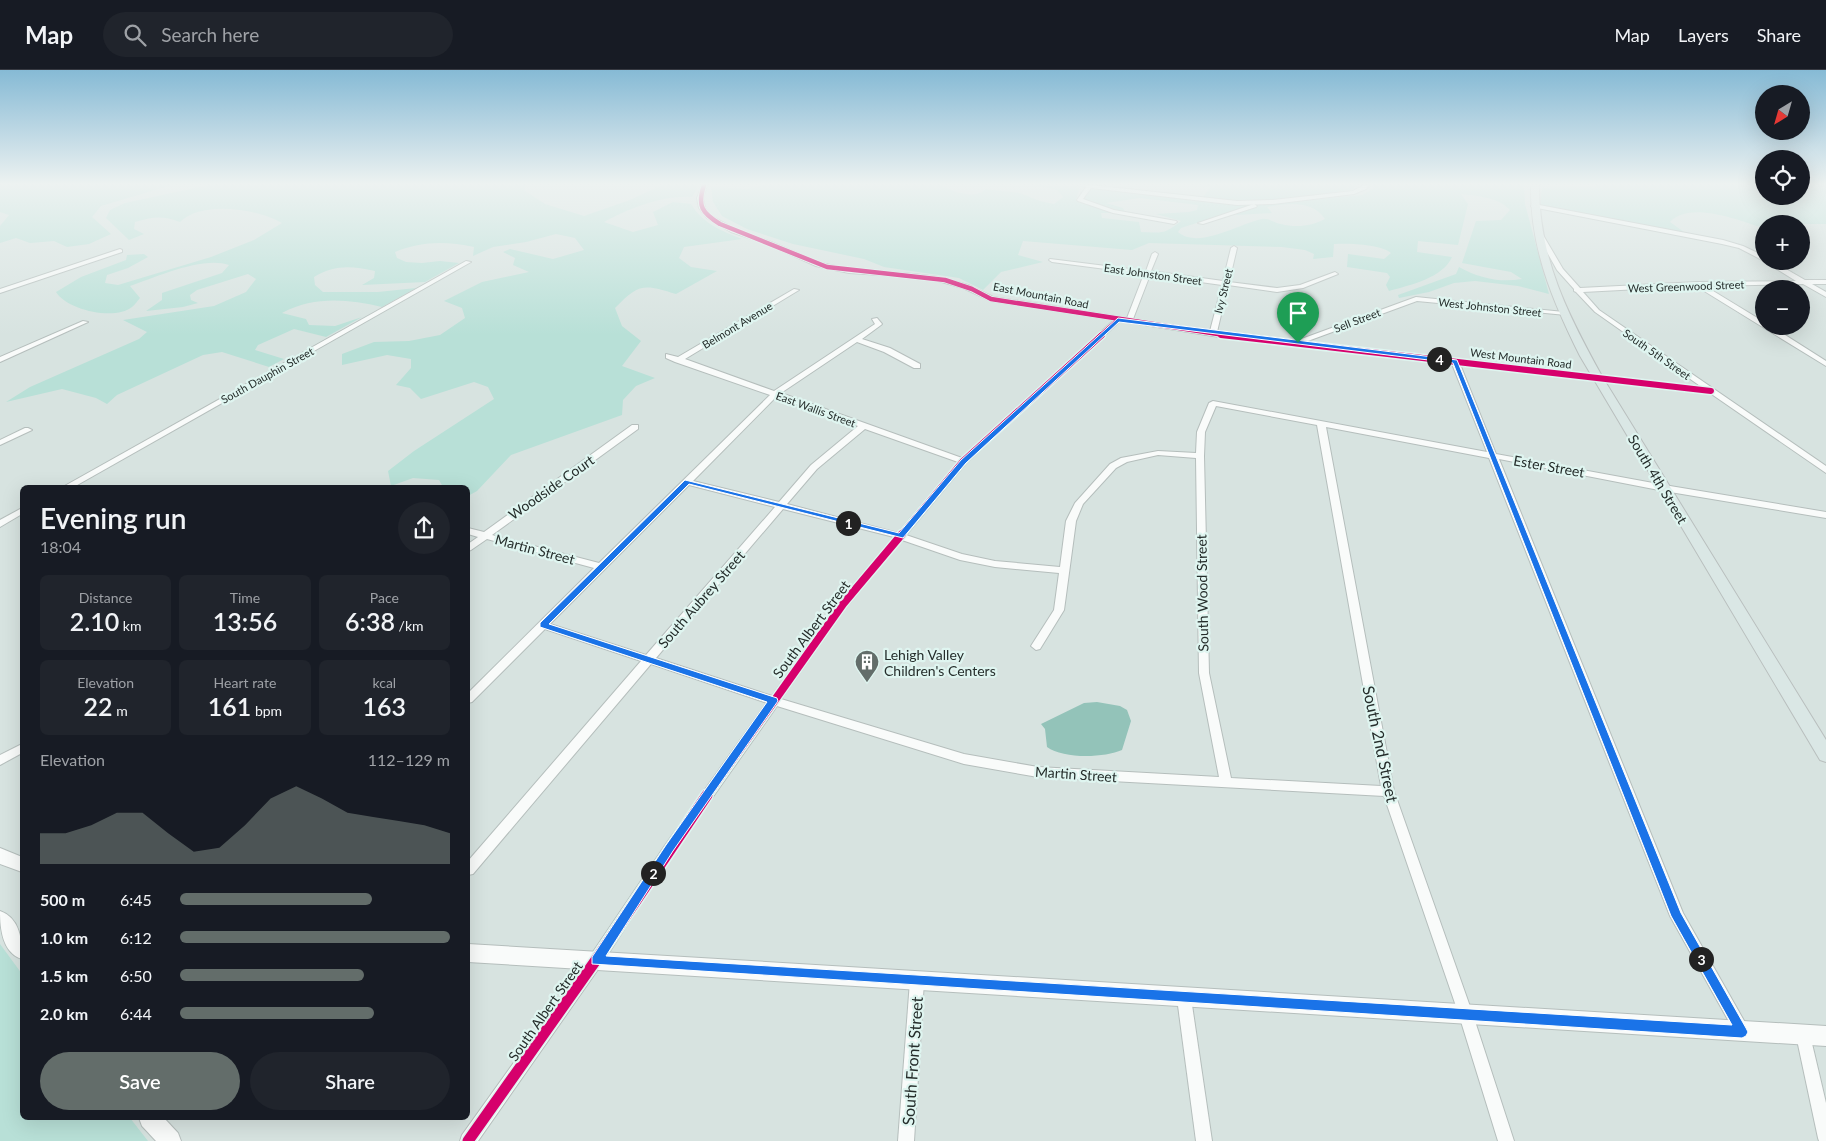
<!DOCTYPE html>
<html lang="en">
<head>
<meta charset="utf-8">
<style>
  :root { --surface:#171b24; --page:#20242c; --text:#f1f3f6; --muted:#9ea1a6; --line:#363941; --accent:#636d6a }
  body { margin:0; font-family:Lato,sans-serif; background:var(--page); color:var(--text); height:100vh; display:flex; flex-direction:column; font-size:19px; white-space:nowrap }
  * { box-sizing:border-box; margin:0 }
  p { font-size:16px; color:var(--muted) }
  .icon { flex:none; width:28px; height:28px; fill:none; stroke:currentColor; stroke-width:2; stroke-linecap:round; stroke-linejoin:round }
  .map { position:relative; flex:1; overflow:hidden }
  .drawer { position:absolute; left:20px; top:415px; width:450px; height:635px; display:flex; flex-direction:column; background:var(--surface); border-radius:8px; box-shadow:0 5px 20px #0002 }
  .drawer>* { flex:none }
  .needle { width:32px; rotate:217deg }
  .controls { position:absolute; left:1755px; top:15px; display:grid; gap:10px }
  .controls a { display:grid; place-items:center; width:55px; height:55px; border-radius:50%; background:var(--surface); box-shadow:0 5px 20px #0002; font-size:25px }
  .pin { position:absolute; display:grid; place-items:center; width:42px; height:42px; color:#fff; margin:-51px -21px; border-radius:50% 50% 50% 0; rotate:-45deg; box-shadow:0 0 5px #0007 }
  .pin .icon { rotate:45deg }
  .km { position:absolute; width:25px; height:25px; margin:-12px; border-radius:50%; background:#222; color:#fff; font-size:14px; line-height:25px; text-align:center }
  .round { display:grid; place-items:center; flex:none; width:52px; height:52px; border-radius:26px; background:var(--page) }
  .overview { display:flex; align-items:center; justify-content:space-between; height:85px; padding:0 20px }
  h1 { font-size:28px; font-weight:600; line-height:38px }
  .figures { display:grid; grid-template-columns:repeat(3,1fr); gap:8px; height:85px; padding:5px 20px }
  .figures div { display:grid; align-content:center; border-radius:8px; background:var(--page); text-align:center }
  .figures b { font-size:25px; font-weight:600 }
  .figures small { font-size:14px; font-weight:400 }
  .figures p { font-size:14px }
  .chart { height:140px; padding:10px 20px }
  .chart p { display:flex; justify-content:space-between }
  .chart svg { width:100%; height:90px; margin-top:5px; fill:var(--accent); opacity:.7 }
  .action { display:flex; gap:10px; margin-top:auto; padding:10px 20px }
  .action a { flex:1; height:58px; border-radius:30px; background:var(--accent); color:#fff; font-size:20px; font-weight:600; line-height:58px; text-align:center }
  .action a+a { background:var(--page); color:var(--text) }
  ul { padding:0 20px; list-style:none; font-size:16px }
  li { display:grid; grid-template-columns:80px 60px 1fr; align-items:center; height:38px }
  li i { height:12px; border-radius:6px; background:var(--accent) }
  header { display:flex; align-items:center; gap:30px; box-sizing:border-box; height:70px; padding:0 25px; background:var(--surface); border-bottom:1px solid var(--line) }
  header strong { font-size:24px }
  nav { display:flex; gap:28px; margin-inline-start:auto; font-size:18px }
  .search { width:350px; height:45px; background:var(--page); display:flex; align-items:center; gap:12px; box-sizing:border-box; padding:0 18px; border-radius:28px; color:var(--muted); font-size:19px }
  .map>svg:first-child { display:block }
</style>
</head>
<body>
<header>
<strong>Map</strong>
<div class="search"><svg class="icon" aria-label="search" viewBox="0 0 24 24"><circle cx="10" cy="10" r="6"/><path d="M15 15l6 6"/></svg>Search here</div>
<nav><a>Map</a><a>Layers</a><a>Share</a></nav>
</header>
<div class="map">
<svg width="1826" height="1071" viewBox="0 0 1826 1071">
  <rect width="100%" height="100%" fill="#d7e3e0"/>
  <!-- green -->
  <g fill="#b8e0d7">
    <path d="M0,115h172l-71,21 -9,11 19,17 -22,10 -22,3 -13,-6 -24,2 -14,-5 -16,5v-17l9,-11 -9,-3z"/>
    <path d="M209,115h317l-2,5 21,14 39,12 46,-16 32,-15h37l-7,12c-29,-2 -62,11 -88,25l29,10 25,-7 -5,-13 20,-10 18,2c12,20 31,27 51,35l-58,8 -5,11 12,9 26,4 -41,23c-32,-10 -37,-11 -61,14l7,18 19,15 -19,25 33,12 -19,8 -13,14 -1,15 -111,40 -34,36 -9,5v-8l-25,-1 -4,-7 -26,-2 -22,8 -3,-15 26,-20 80,-52 -6,-12 -14,-5 -53,17 -11,-11 -14,-3 15,-17v-9l-24,-4 -45,10v-11l32,-12 35,-1 31,-6 25,-17 -3,-10 -18,-7 38,-19 47,-10 -16,-7 2,-7 -12,-6 7,-3 43,10 31,-9 -9,-12 -19,-4 -30,8 -33,5 -20,9 1,-9c-28,-6 -53,-6 -79,5l2,6 9,4 16,1 18,-2 19,2 -34,19 -63,3 12,-7 1,-7c-23,-5 -40,-7 -61,6l1,8 8,7h55l38,-4 -34,19c-35,-8 -68,-11 -100,6l24,6 3,6 26,1 27,-9 -36,20 -32,-8 -36,16 -3,5 29,9 -15,8 -47,-15 -19,3 -86,40 -10,9 -11,-6 -34,-9 -56,13 24,-15 109,-48 8,-7 -24,-12 91,-14 32,-14 10,-13 -8,-5 -51,16 -7,5 1,5 7,3 -15,4 -37,4 16,-11v-7l60,-20 7,-8c-27,-9 -72,12 -99,21l10,12c-2,2 -5,7 -8,9 -17,14 -65,3 -76,-15l25,-15 45,-17 1,-5 17,-1 4,3 -20,11 -21,7 -2,8 13,2 93,-28 43,-17 28,-17c-24,-14 -80,-23 -102,-1 -18,-7 -28,-5 -45,0l-1,7 10,5 -15,6 -23,-22 4,-8 15,-7z"/>
    <path d="M762,115h179c13,7 33,15 45,4l34,4 20,8 14,3 9,-7 -6,-7 -22,-5 45,1 -4,14 41,13h-16l1,5 37,4 2,10c22,1 24,2 40,-11l-25,-7 33,-2 8,-2 1,-5 -58,-7 -34,5 17,5 2,4 -42,-12 7,-13 121,16 41,2 -71,23 -3,4c21,18 62,-9 84,-13 6,-1 13,4 19,5 15,4 31,2 44,-5 -12,-19 -38,-16 -58,-12l5,6 -37,2 26,-11 101,-9 12,-7 -2,-3h152l1,19 24,90 -31,-8 -43,-5 -21,2 -25,9 -30,6 -1,-3 58,-21 3,-7c20,11 40,16 63,12l-11,-7 -49,-9 14,-42 25,-1 9,-10c-12,-13 -32,-14 -49,-16l7,10 -10,41 -40,-4 -1,11 35,5c-9,21 -42,28 -63,34l-3,-6 4,-8 -3,-4 -40,-6 1,-13 36,5 7,-6c-10,-9 -44,-10 -57,-9l-1,13 -20,2 1,-5 -9,-4 -23,-3 -133,-4 -17,7 -109,-9 -5,14 25,7 -42,10 -18,18 -24,-12 -75,-11 -20,-8 -71,-15 -46,-15 -25,-13 -9,-14 -2,-15 37,2z"/>
    <path d="M1201,115h155l-3,4c-50,10 -102,14 -152,10l10,-12z"/>
    <path d="M1596,115h168v11h37v-11h25v39h-62v2l-4,1c-24,-8 -71,-26 -90,-5l14,10 -144,-26 2,-18 54,-1z"/>
    <path d="M0,874l22,30v144h108l18,23h-148z"/>
  </g>
  <!-- water -->
  <path fill="#93c3b9" d="M1097,632l23,4 7,4 4,11 -9,29c-18,8 -59,9 -75,-3l-2,-18 -4,-5 43,-21z"/>
  <g fill="none" stroke-linecap="round" stroke-linejoin="round">
    <defs>
      <g id="street">
        <path d="M702,115h5l-4,13 2,10 6,8 24,13 36,13 50,21 28,6 64,5 25,3 30,8 25,12 134,21 17,-44 -92,-12 -3,-2 1,-1 96,12 6,-17 3,-2 3,2 -7,17 72,10 8,-33 3,-2 3,2 -8,34 48,6 23,-3 35,-13 3,2 -35,14 -26,4 -49,-7 -11,47 79,9 120,-44 148,15 3,2 -1,1 -149,-14 -112,41 398,46 -108,-76 -19,-20 -2,-1v-2l-17,-19 -19,-34 1,-1h4l20,34 17,19 118,-6 98,-1 -32,-20h8l33,19h21v4h-14l14,8v5l-23,-13 -98,2 59,36v4h7l55,35v5l-130,-80 -113,6 16,18 227,156v7l-116,-80 -250,-29 36,90 168,31 162,27v6l-162,-27 -165,-32 184,454 64,113 2,5 -2,5 -5,2 -5,-2 -67,-120 -181,-458 -163,-31 68,364 79,224 41,126h-16l-39,-126 -75,-219 -346,-19 -74,-13 -187,-58 -103,146 -73,113 -123,176h-18l2,-6 129,-180 75,-111 101,-141 -116,-39 -178,210 -5,1v-14l173,-200 -96,-32 -73,73 -4,1v-10l126,-125 -107,-29 -16,11 -3,1v-7l10,-7 -10,-3v-6l16,4 148,-107h6v4l-146,106 107,28 171,-168 -95,-33 -9,-4v-4l12,3 116,-68 5,1 -114,69 89,32 101,-67 -3,-5 5,-1 5,6 -1,1 -19,14 28,9 30,16v4h-6l-30,-16 -27,-10 -76,51 181,65 152,-138 -123,-19 -28,-13 -25,-7 -25,-4 -64,-4 -33,-7 -49,-22 -36,-12 -24,-14 -8,-10 -2,-10zM1150,205l72,10 -12,46 -77,-12zM1120,251l93,15 239,28 35,88 -274,-51 -4,2 -12,29 -1,21 -38,-2 -37,7 -11,6 -35,39 -9,18 -6,46 -65,-6 -33,-7 -56,-19 60,-72zM776,327l82,29 -47,39 -32,37 -86,-21zM1216,336l101,19 64,361 -150,-8 -22,-105 -5,-217 1,-24zM865,359l93,33 -60,71 -111,-29 30,-35zM1158,385l38,3 3,215 20,104 -181,-10 -74,-13 -183,-55 66,-93 55,-66 58,20 35,7 64,6 -5,37 -23,36 5,4 4,-1 24,-39 12,-89 7,-17 33,-36 11,-6zM689,415l86,22 -129,148 -96,-31zM783,439l111,28 -55,65 -67,94 -116,-38z"/>
        <path d="M1078,115h13l146,16 36,-1 80,-9 11,-6h5l-3,4 -12,5 -81,10 -36,1 -146,-17 -8,11 31,11 62,11 1,1 -3,2 -61,-11 -35,-12 -1,-1 9,-13z"/>
        <path d="M1254,134l3,2 -1,1 -53,17 -5,-1z"/>
        <path d="M1534,134l189,36 20,6 21,10v5l-25,-13 -17,-4 -190,-37 -1,-1z"/>
        <path d="M120,179l2,1v2l-122,41v-4z"/>
        <path d="M466,191l5,1 -399,226h-11z"/>
        <path d="M83,251l5,1 -88,40v-5z"/>
        <path d="M25,358h3l4,2 -32,15v-5z"/>
        <path d="M22,438v6l-22,13v-7z"/>
        <path d="M22,674v9l-22,12v-10z"/>
        <path d="M917,904l5,2 2,5 -10,160h-16l12,-160 2,-5z"/>
        <path d="M1184,921l5,2 2,5 21,143h-16l-19,-143 2,-5z"/>
        <path d="M1803,958l5,2 2,5 16,68v38h-7l-1,-3 -22,-103 2,-5z"/>
      </g>
      <g id="secondary">
        <path d="M0,778l22,9v15l-22,-8z"/>
        <path d="M0,841c20,7 22,29 22,48 -20,-6 -22,-31 -22,-48z"/>
        <path d="M468,874l1358,82v20l-1358,-84z"/>
        <path d="M139,1048h25l14,15 3,8h-25l-14,-15z"/>
      </g>
      <path id="primary" d="M1531,115h8c0,74 29,130 64,193l223,362v22l-6,-2 -240,-404c-28,-56 -50,-108 -49,-171z"/>
    </defs>
    <!-- street casing -->
    <use href="#street" stroke="#b5bebc" stroke-width="2"/>
    <!-- secondary casing -->
    <use href="#secondary" stroke="#b5bebc" stroke-width="2"/>
    <!-- primary casing -->
    <use href="#primary" stroke="#b9bfbe" stroke-width="2"/>
    <!-- street -->
    <use href="#street" fill="#f9fbfa" fill-rule="evenodd"/>
    <!-- secondary -->
    <use href="#secondary" fill="#f9fbfa" fill-rule="evenodd"/>
    <!-- primary -->
    <use href="#primary" fill="#dae7e5" fill-rule="evenodd"/>
    <defs>
      <g id="cycleway-far3">
        <path d="M704,115c-7,21 -2,28 16,39l107,43 118,13 27,9 19,10 240,37"/>
        <path d="M1100,266l18,-16"/>
      </g>
      <g id="cycleway-far2">
        <path d="M1221,265l490,56"/>
        <path d="M901,465l62,-74 139,-126"/>
      </g>
      <path id="cycleway-far1" d="M706,727l137,-193 59,-70"/>
      <path id="cycleway" d="M468,1071l128,-181 111,-165"/>
    </defs>
    <!-- cycleway-far3 casing -->
    <use href="#cycleway-far3" stroke="#dff5f0" stroke-width="6"/>
    <!-- cycleway-far2 casing -->
    <use href="#cycleway-far2" stroke="#dff5f0" stroke-width="9"/>
    <!-- cycleway-far1 casing -->
    <use href="#cycleway-far1" stroke="#dff5f0" stroke-width="11"/>
    <!-- cycleway casing -->
    <use href="#cycleway" stroke="#dff5f0" stroke-width="14"/>
    <!-- cycleway-far3 -->
    <use href="#cycleway-far3" stroke="#d6006c" stroke-width="4.5"/>
    <!-- cycleway-far2 -->
    <use href="#cycleway-far2" stroke="#d6006c" stroke-width="6"/>
    <!-- cycleway-far1 -->
    <use href="#cycleway-far1" stroke="#d6006c" stroke-width="8"/>
    <!-- cycleway -->
    <use href="#cycleway" stroke="#d6006c" stroke-width="11"/>
  </g>
  <!-- sky -->
  <linearGradient id="sky" x2="0" y2="1"><stop stop-color="#86bad5"/><stop offset="0.43" stop-color="#edf2f1"/><stop offset="1" stop-color="#edf2f1" stop-opacity="0"/></linearGradient>
  <rect width="1826" height="265" fill="url(#sky)"/>
  <!-- route -->
  <path fill="#1a73e8" stroke="#fff" fill-rule="evenodd" d="M1118,248l339,42 224,553 65,115 2,4 -2,4 -4,2 -1150,-74v-7l74,-112 101,-143 -227,-75v-4l145,-143 214,53 62,-73zM1119,252l334,41 218,553 61,109 -1126,-69 67,-105 105,-150 -1,-3 -228,-74 140,-140 214,54 63,-75z"/>
  <!-- icons -->
  <defs>
    <symbol id="building-pin" viewBox="-11 -11 22 30"><path d="M0 17L-7.5 6A9.5 9.5 0 1 1 7.5 6Z" fill="#636d6a" stroke="#dff5f0"/><path d="M-4-6H4V6H1V3H-1V6H-4ZM-2.5-4.3h1.7v1.8h-1.7ZM.8-4.3h1.7v1.8H.8ZM-2.5-1h1.7V.8h-1.7ZM.8-1h1.7V.8H.8Z" fill="#fff"/></symbol>
  </defs>
  <g fill-rule="evenodd">
    <use href="#building-pin" x="853" y="578" width="28" height="38"/>
  </g>
  <g text-anchor="middle" dominant-baseline="central" stroke-width="4.5" stroke-linejoin="round" paint-order="stroke">
    <!-- far-street labels -->
    <g font-size="11" fill="#252d2b" stroke="#dff5f0">
      <text transform="translate(1153 204) rotate(8)">East Johnston Street</text>
      <text transform="translate(1686 216) rotate(-2)">West Greenwood Street</text>
      <text transform="translate(1223 221) rotate(-76)">Ivy Street</text>
      <text transform="translate(1041 225) rotate(11)">East Mountain Road</text>
      <text transform="translate(1490 237) rotate(6)">West Johnston Street</text>
      <text transform="translate(1357 250) rotate(-21)">Sell Street</text>
      <text transform="translate(737 255) rotate(-31)">Belmont Avenue</text>
      <text transform="translate(1657 284) rotate(35)">South 5th Street</text>
      <text transform="translate(1521 288) rotate(7)">West Mountain Road</text>
      <text transform="translate(267 305) rotate(-29)">South Dauphin Street</text>
      <text transform="translate(816 339) rotate(20)">East Wallis Street</text>
    </g>
    <!-- street labels -->
    <g font-size="14" fill="#252d2b" stroke="#dff5f0">
      <text transform="translate(1549 396) rotate(10)">Ester Street</text>
      <text transform="translate(1658 409) rotate(59)">South 4th Street</text>
      <text transform="translate(551 417) rotate(-35)">Woodside Court</text>
      <text transform="translate(535 479) rotate(15)">Martin Street</text>
      <text transform="translate(1202 523) rotate(-91)">South Wood Street</text>
      <text transform="translate(701 529) rotate(-49)">South Aubrey Street</text>
      <text transform="translate(811 559) rotate(-53)">South Albert Street</text>
      <text transform="translate(1076 704) rotate(4)">Martin Street</text>
      <text transform="translate(545 941) rotate(-55)">South Albert Street</text>
    </g>
    <!-- poi labels -->
    <g font-size="14" fill="#252d2b" stroke="#dff5f0" text-anchor="start">
      <text x="884" y="584">Lehigh Valley<tspan x="884" dy="16">Children's Centers</tspan></text>
    </g>
    <!-- near-street labels -->
    <g font-size="16" fill="#252d2b" stroke="#dff5f0">
      <text transform="translate(1381 674) rotate(78)">South 2nd Street</text>
      <text transform="translate(912 991) rotate(-86)">South Front Street</text>
    </g>
  </g>
</svg>
<div class="controls">
<a><svg class="needle" viewBox="-14 -14 28 28"><path d="M0-13l5 13h-10z" fill="#e53935"/><path d="M0 13l5-13h-10z" fill="#9ea1a6"/></svg></a>
<a><svg class="icon" aria-label="locate" viewBox="0 0 24 24"><circle cx="12" cy="12" r="6"/><path d="M12 2v4M12 18v4M2 12h4M18 12h4"/></svg></a>
<a>+</a>
<a>−</a>
</div>
<div class="pin" style="left:1298px;top:273px;background:#1e9e55"><svg class="icon" aria-label="arrive" viewBox="0 0 24 24"><path d="M6 21V4h12l-3 4 3 4H6"/></svg></div>
<b class="km" style="left:848px;top:453px">1</b>
<b class="km" style="left:653px;top:803px">2</b>
<b class="km" style="left:1701px;top:889px">3</b>
<b class="km" style="left:1439px;top:289px">4</b>
<section class="drawer">
<div class="overview"><div><h1>Evening run</h1><p>18:04</p></div><a class="round"><svg class="icon" aria-label="share" viewBox="0 0 24 24"><path d="M12 15V3M7 8l5-5 5 5M5 13v7h14v-7"/></svg></a></div>
<div class="figures">
<div><p>Distance</p><b>2.10<small> km</small></b></div>
<div><p>Time</p><b>13:56</b></div>
<div><p>Pace</p><b>6:38<small> /km</small></b></div>
</div>
<div class="figures">
<div><p>Elevation</p><b>22<small> m</small></b></div>
<div><p>Heart rate</p><b>161<small> bpm</small></b></div>
<div><p>kcal</p><b>163</b></div>
</div>
<div class="chart"><p><span>Elevation</span>112–129 m</p>
<svg viewBox="0 0 160 44" preserveAspectRatio="none"><path d="M0 44V29L10 29L20 25L30 19L40 19L50 29L60 38L70 36L80 25L90 12L100 6L110 12L120 19L130 21L140 23L150 25L160 29V44z"/></svg>
</div>
<ul>
<li><b>500 m</b>6:45<i style="width:71%"></i></li>
<li><b>1.0 km</b>6:12<i style="width:100%"></i></li>
<li><b>1.5 km</b>6:50<i style="width:68%"></i></li>
<li><b>2.0 km</b>6:44<i style="width:72%"></i></li>
</ul>
<div class="action"><a>Save</a><a>Share</a></div>
</section>
</div>
</body>
</html>
